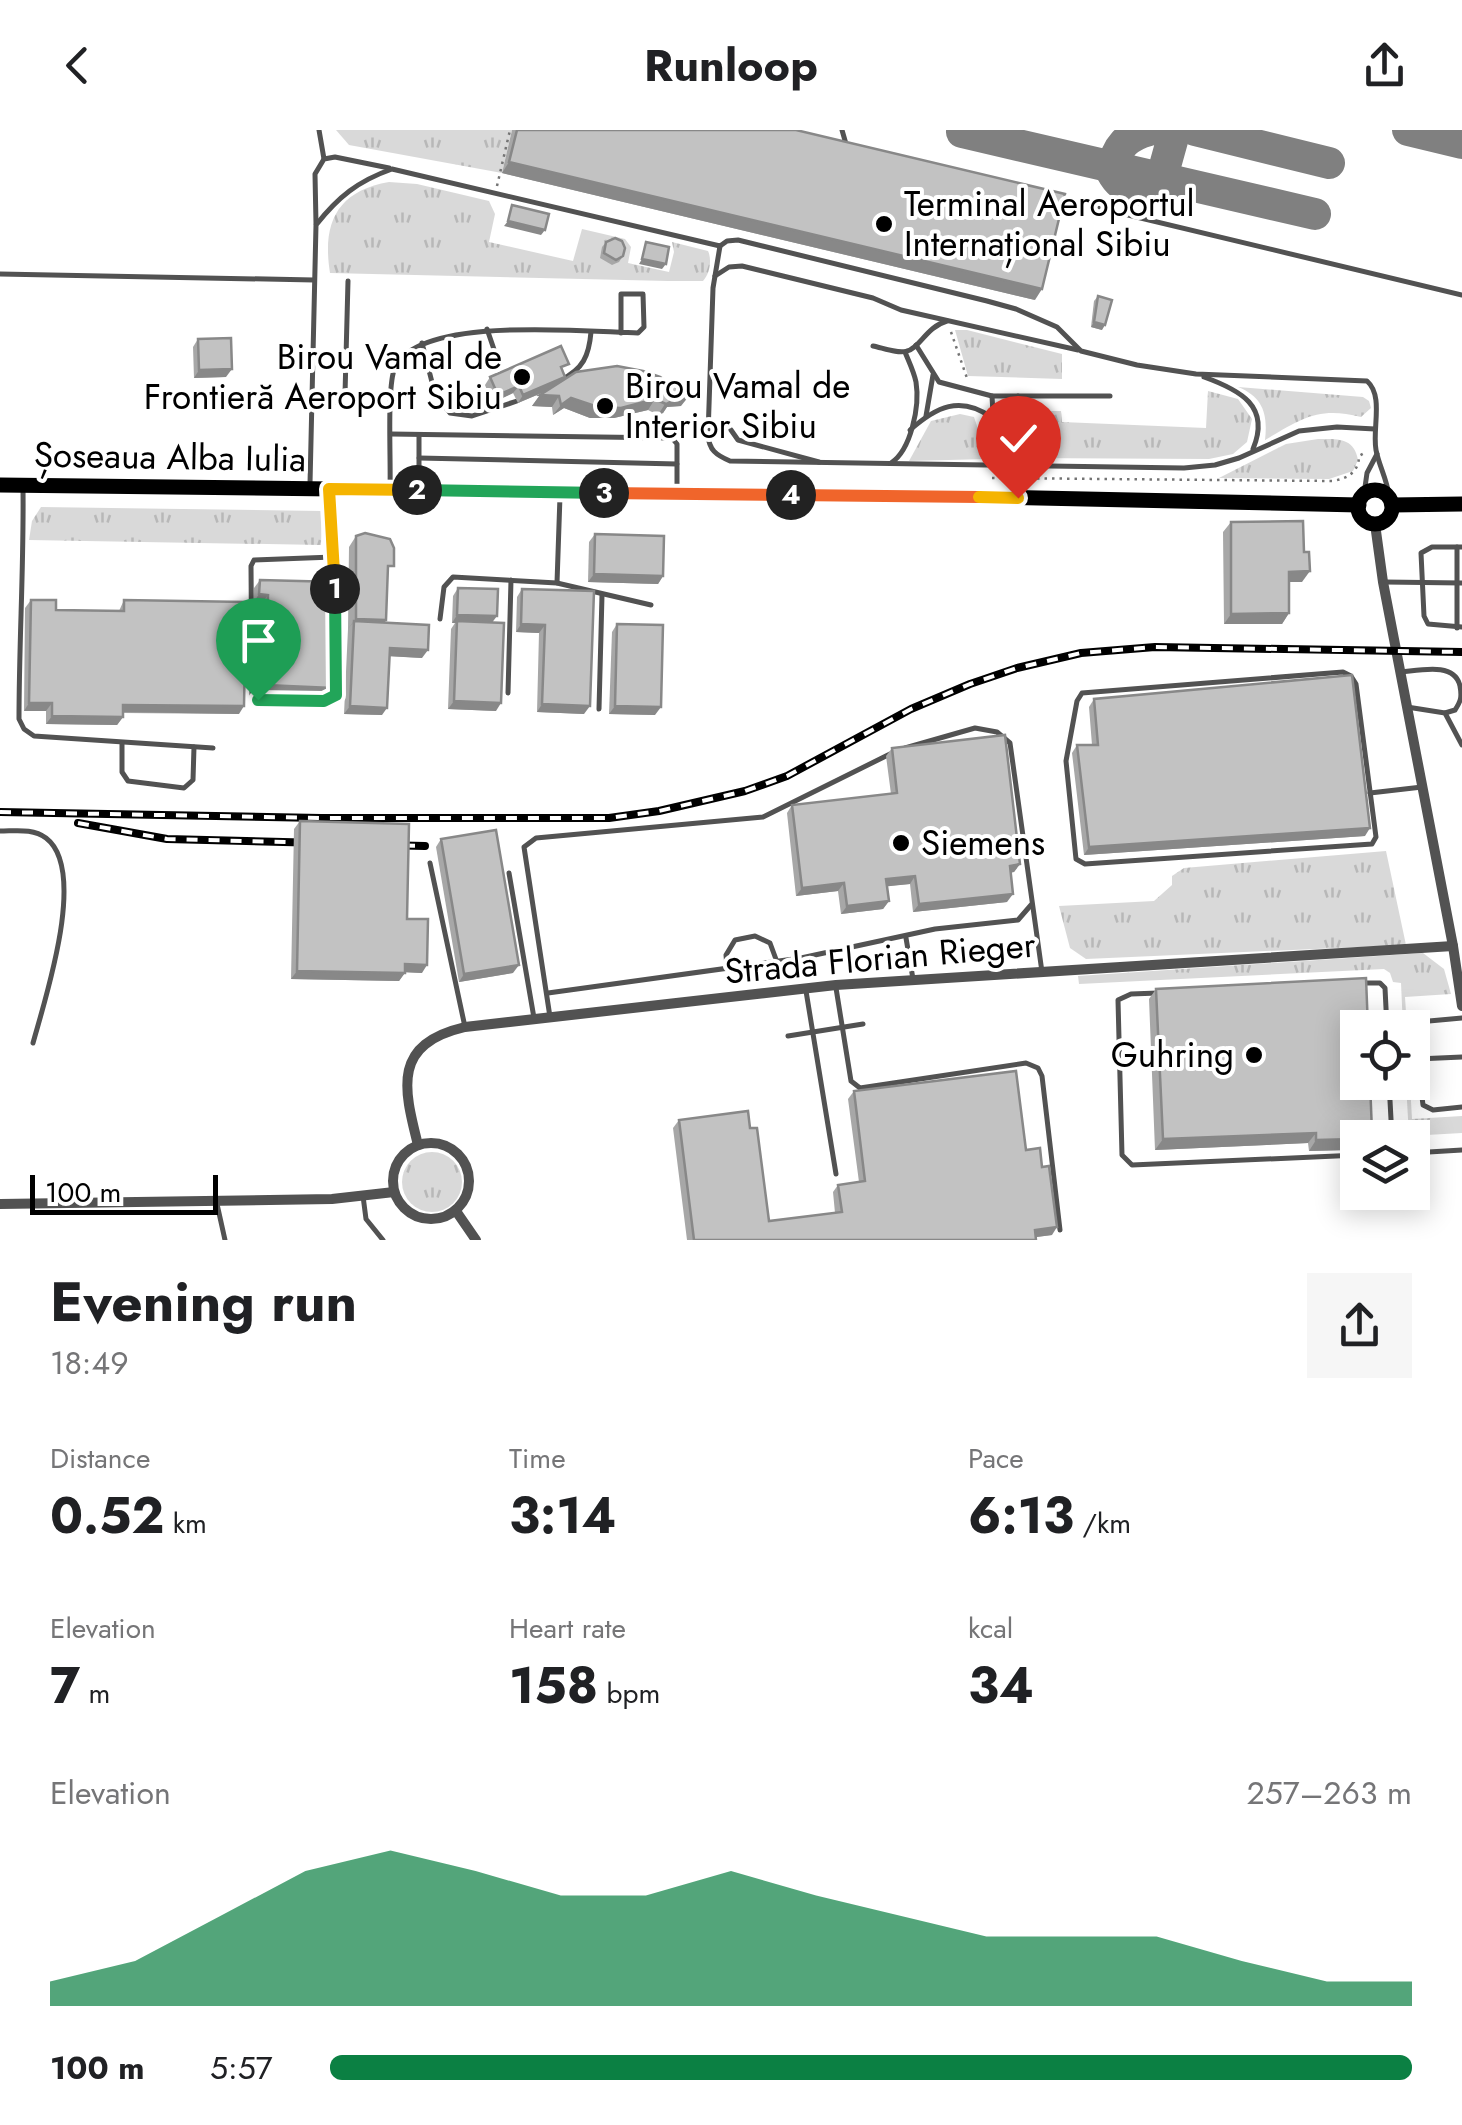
<!DOCTYPE html>
<html lang="en">
<head>
<meta charset="utf-8">
<style>
  :root { --surface:#fff; --page:#f6f6f6; --text:#202124; --muted:#757577; --accent:#0b8043 }
  body { margin:0; font-family:Jost,sans-serif; background:var(--page); color:var(--text); height:100vh; display:flex; flex-direction:column; font-size:38px; white-space:nowrap }
  * { box-sizing:border-box; margin:0 }
  p { font-size:32px; color:var(--muted) }
  .icon { flex:none; width:55px; height:55px; fill:none; stroke:currentColor; stroke-width:2; stroke-linecap:round; stroke-linejoin:round }
  .map { position:relative; height:1110px; overflow:hidden }
  .panel { display:flex; flex-direction:column; background:var(--surface); flex:1 }
  .panel>* { flex:none }
  .buttons { position:absolute; left:1340px; top:880px; display:grid; gap:20px }
  .buttons a { display:grid; place-items:center; width:90px; height:90px; border-radius:0px; background:var(--surface); box-shadow:0 5px 25px #0003; font-size:50px }
  .scale { position:absolute; left:30px; bottom:25px; width:188px; box-sizing:border-box; padding-left:10px; border:5px solid #000; border-top:0; font-size:28px; line-height:35px; white-space:nowrap; color:#000; -webkit-text-stroke:8px #fff; paint-order:stroke }
  .pin { position:absolute; display:grid; place-items:center; width:85px; height:85px; color:#fff; margin:-102px -42px; border-radius:50% 50% 50% 0; rotate:-45deg; box-shadow:0 0 10px #0007 }
  .pin .icon { rotate:45deg }
  .km { position:absolute; width:50px; height:50px; margin:-25px; border-radius:50%; background:#222; color:#fff; font-size:28px; line-height:50px; text-align:center }
  .round { display:grid; place-items:center; flex:none; width:105px; height:105px; border-radius:0px; background:var(--page) }
  .head { display:flex; align-items:center; justify-content:space-between; height:170px; padding:0 50px }
  h1 { font-size:55px; font-weight:700; line-height:75px }
  .metrics { display:grid; grid-template-columns:repeat(3,1fr); gap:15px; height:170px; padding:10px 50px }
  .metrics div { display:grid; align-content:center }
  .metrics b { font-size:50px; font-weight:700 }
  .metrics small { font-size:28px; font-weight:400 }
  .metrics p { font-size:28px }
  .chart { height:280px; padding:20px 50px }
  .chart p { display:flex; justify-content:space-between }
  .chart svg { width:100%; height:180px; margin-top:10px; fill:var(--accent); opacity:.7 }
  ul { padding:0 50px; list-style:none; font-size:32px }
  li { display:grid; grid-template-columns:160px 120px 1fr; align-items:center; height:75px }
  li i { height:25px; border-radius:12px; background:var(--accent) }
  header { display:flex; justify-content:space-between; align-items:center; height:130px; padding:0 50px; background:var(--surface); font-size:45px; font-weight:700 }
  .map>svg:first-child { display:block }
</style>
</head>
<body>
<header><svg class="icon" aria-label="back" viewBox="0 0 24 24"><path d="M15 5l-7 7 7 7"/></svg>Runloop<svg class="icon" aria-label="share" viewBox="0 0 24 24"><path d="M12 15V3M7 8l5-5 5 5M5 13v7h14v-7"/></svg></header>
<div class="map">
<svg width="1462" height="1110" viewBox="0 0 1462 1110">
  <defs>
    <pattern id="grass-tufts" width="24" height="20" patternUnits="userSpaceOnUse" patternTransform="scale(2.5)"><rect width="24" height="20" fill="#d9d9d9"/><path d="M3 7l-1-3M5 7V3M7 7l1-3M15 17l-1-3M17 17v-4M19 17l1-3" fill="none" stroke="#b8b8b8"/></pattern>
  </defs>
  <rect width="100%" height="100%" fill="#fff"/>
  <!-- grass -->
  <g fill="url(#grass-tufts)">
    <path d="M336,0h176l-10,43 -153,-28z"/>
    <path d="M389,52l28,2 72,17 6,13 -6,28 84,19 9,-32 43,10 6,8 -3,16 41,9 5,-20 -2,-10 36,9c4,8 2,23 -5,30h-35l-338,-8c-8,-50 7,-82 59,-91z"/>
    <path d="M955,200h12l95,24v25l-94,-3z"/>
    <path d="M1238,257l125,10 6,4 2,7 -10,9c-43,-11 -60,2 -96,23 3,-26 -2,-43 -27,-53z"/>
    <path d="M1208,261l30,8 14,20 -5,23 -14,12 -24,5 -191,-1c-5,-18 8,-32 18,-47h25l1,11 144,6z"/>
    <path d="M960,284l14,3 14,42 -79,2 22,-40z"/>
    <path d="M1318,309c19,0 36,-2 40,21l-5,11 -24,8 -110,-1 67,-34z"/>
    <path d="M41,377l281,4 -1,34 -292,-5 3,-19z"/>
    <path d="M1386,721l20,94 -320,14 -16,-11 -11,-42 95,-5 18,-16v-9l12,-8z"/>
    <path d="M1423,823l21,16 7,25 -46,3 2,30h-4l-2,-44 -8,-1 -3,-9 -6,-4 -305,15 -1,-8z"/>
    <path d="M1406,953h4l2,36 50,-3v17l-53,3z"/>
    <circle cx="432" cy="1052" r="30"/>
  </g>
  <g fill="none" stroke-linecap="round" stroke-linejoin="round">
    <!-- taxiway -->
    <g stroke="#808080" stroke-width="32">
      <path d="M1149,0c-22,6 -33,16 -37,42 10,19 29,23 48,12l15,-54"/>
      <path d="M1195,0l134,33"/>
      <path d="M1408,0l54,13"/>
      <path d="M962,2l353,82"/>
    </g>
    <!-- path -->
    <g stroke="#747474" stroke-width="2.5" stroke-dasharray="2.5 5" stroke-linecap="butt">
      <path d="M497,56l13,-56"/>
      <path d="M951,202l17,49"/>
      <path d="M992,348l340,3c15,-2 27,-9 27,-25l7,-4"/>
    </g>
    <!-- lane -->
    <g stroke="#525252" stroke-width="5">
      <path d="M319,0l5,29"/>
      <path d="M842,0l4,14"/>
      <path d="M1061,69l401,96"/>
      <path d="M316,94l-1,-50 9,-15 11,-2 54,11"/>
      <path d="M720,116l-7,42 -5,147c1,15 8,20 22,26l454,7 31,-3 24,-7 60,-27 38,-4 38,2"/>
      <path d="M0,144l314,6"/>
      <path d="M715,146l14,-9 13,-1 131,32 28,12 177,40"/>
      <path d="M487,199l12,35"/>
      <path d="M422,213l13,51 15,19 22,3 45,-15"/>
      <path d="M916,215l23,37 53,14"/>
      <path d="M873,216c10,2 25,8 34,5 13,-3 19,-24 40,-30"/>
      <path d="M1204,247c36,13 67,29 49,72"/>
      <path d="M561,250c22,-11 28,-24 30,-48"/>
      <path d="M1018,266h92"/>
      <path d="M311,277l19,-1 15,-12 3,-113"/>
      <path d="M926,286l7,-41"/>
      <path d="M731,300l7,10 81,22"/>
      <path d="M910,300c26,-23 50,-35 81,-13"/>
      <path d="M391,304l281,4 5,6v48"/>
      <path d="M419,328l258,6"/>
      <path d="M891,333c20,-13 29,-57 25,-81 -2,-10 -7,-20 -11,-30"/>
      <path d="M996,336l-4,-70h26l-5,70"/>
      <path d="M310,354l6,-259c22,-28 42,-44 76,-56l328,77 7,-5 11,-1 249,61 29,8 41,18 24,24 56,14 59,9 171,7c17,15 5,48 9,69 3,16 11,29 13,46"/>
      <path d="M390,357c1,-26 -3,-95 4,-117 20,-56 194,-38 244,-37l6,-6 -1,-33h-22v39"/>
      <path d="M419,357v-52"/>
      <path d="M23,358c1,77 -4,153 -4,231l5,10 10,7 179,12"/>
      <path d="M329,361l5,93"/>
      <path d="M1364,364l3,-21 10,-19"/>
      <path d="M1457,417v81"/>
      <path d="M1462,417h-30l-11,6 3,63 4,8 34,3"/>
      <path d="M333,427l-79,3 -3,6 1,133 80,1 4,-5 -1,-73"/>
      <path d="M1385,452l77,1"/>
      <path d="M557,453l3,-87"/>
      <path d="M440,489l4,-32 9,-10 104,6 94,22"/>
      <path d="M1343,542l8,4 5,8 20,153 -4,7 -287,20 -9,-5 -10,-98 11,-60 5,-8z"/>
      <path d="M1402,542c19,-2 53,-10 58,14 2,11 1,15 -5,24l-10,3"/>
      <path d="M508,563l3,-113"/>
      <path d="M1407,577l38,6 17,32"/>
      <path d="M599,579l3,-114"/>
      <path d="M122,613v29l6,9 56,7 9,-8 1,-33"/>
      <path d="M905,618l70,-20 22,4 13,11 32,229"/>
      <path d="M1370,663l52,-6"/>
      <path d="M0,701c16,0 33,-3 46,7 42,32 -1,161 -13,205"/>
      <path d="M430,733l35,164"/>
      <path d="M509,743l25,145"/>
      <path d="M906,808l7,41"/>
      <path d="M727,837l-1,-12 9,-15 20,-4 15,7 7,19"/>
      <path d="M1364,853h16l5,5 2,40"/>
      <path d="M836,858l15,93 9,7 166,-25 12,5 4,8 18,154"/>
      <path d="M806,861l30,183"/>
      <path d="M548,863l253,-35 134,-29 83,-9 13,-15"/>
      <path d="M1158,863l-27,1 -13,6 4,155 10,10 226,-10"/>
      <path d="M550,887l-26,-170 12,-9 227,-21 127,-63"/>
      <path d="M1462,888l-44,4 -4,11 9,72 10,5 29,-3"/>
      <path d="M788,906l75,-12"/>
      <path d="M1417,929l45,-2"/>
      <path d="M1389,952l3,56"/>
      <path d="M1412,1023l50,-3"/>
      <path d="M363,1066l3,23 17,21"/>
      <path d="M217,1074l8,36"/>
    </g>
    <!-- street -->
    <g stroke="#525252" stroke-width="10">
      <path d="M1375,394l8,58 70,364 9,60"/>
      <circle cx="431" cy="1051" r="38"/>
      <path d="M418,1015c-15,-59 -25,-101 47,-118l371,-42 617,-39"/>
      <path d="M0,1074l332,-5 62,-7"/>
      <path d="M456,1081l20,29"/>
    </g>
    <!-- primary -->
    <g stroke="#000" stroke-width="15">
      <path d="M0,355l994,12 365,8"/>
      <circle cx="1375" cy="377" r="17"/>
      <path d="M1392,375l70,-1"/>
    </g>
    <defs>
      <g id="rail">
        <path d="M0,682l321,6h288l50,-7 86,-20 42,-15 124,-67 59,-25 47,-16 64,-15 74,-6 307,5"/>
        <path d="M78,693l89,16 155,4"/>
        <path d="M382,715l43,1"/>
      </g>
    </defs>
    <!-- rail casing -->
    <use href="#rail" stroke="#000" stroke-width="8"/>
    <!-- rail -->
    <use href="#rail" stroke="#fff" stroke-width="4" stroke-dasharray="11" stroke-linecap="butt"/>
  </g>
  <!-- wall -->
  <g fill="#a7a7a7">
    <path d="M512,0h284l239,170 -533,-127z"/>
    <path d="M606,112l17,14 -4,6 -7,3 -12,-7 2,-11z"/>
    <path d="M1098,166l4,34 -11,-3 3,-26z"/>
    <path d="M198,209l28,38 -32,1 -1,-31z"/>
    <path d="M563,242l-1,9 14,-9 105,34 -14,1 -4,6 -5,2 -10,-5 -34,8h-24l-26,-10 -11,7 -1,-8 -20,-1 8,-11 9,-5 -31,13 -5,-10 -21,10 -7,-18 5,-8z"/>
    <path d="M1231,392l71,60h-13v31l-7,11h-58l-1,-92z"/>
    <path d="M595,404l68,42 -5,8 -70,-2 1,-40z"/>
    <path d="M356,406l31,40 -1,44 -1,3 37,35 -32,-2 -8,59 -38,-1 4,-85 1,-82z"/>
    <path d="M260,450l73,108 -5,7 -69,-2 3,-90 -8,-1v-14z"/>
    <path d="M458,458l35,34 3,89 -48,-2 3,-80 4,-6h-3l1,-27z"/>
    <path d="M522,459l72,2 -10,123 -47,-2 2,-79 -23,-1 1,-35z"/>
    <path d="M31,470l25,10 63,1 5,-11 115,114 -116,-1v4l-6,8 -71,-1v-13h-22l1,-103z"/>
    <path d="M617,494l38,91 -46,-1 3,-82z"/>
    <path d="M1094,569l271,137 -281,19 -12,-102 5,-8h15l-3,-38z"/>
    <path d="M892,618l128,116 -6,8 -4,1 -3,29 -94,10 -3,-28 -23,2 2,15 -6,8 -42,5 -3,-23 -42,5 -9,-83 5,-8 99,-11 -5,-38z"/>
    <path d="M300,691l107,98 15,54 -17,-1 -6,9 -108,-2 3,-150z"/>
    <path d="M441,709l72,134 -54,9 -23,-135z"/>
    <path d="M1156,859l216,143 -4,6h-10v4l-5,1 -4,7 -40,1 -1,-8 -153,7 -6,-151z"/>
    <path d="M854,961l172,59 26,85 -16,2v3h-349l-14,-112 6,-8 71,8 19,93 66,-8 -2,-21 5,-7 21,-3 -11,-83z"/>
  </g>
  <!-- shaded-wall -->
  <g fill="#888">
    <path d="M509,32l533,127 -7,11 -533,-127z"/>
    <path d="M508,91l37,9 -4,5 -37,-9z"/>
    <path d="M642,129l24,5 -4,5 -23,-5z"/>
    <path d="M1094,192l11,3 -3,5 -11,-3z"/>
    <path d="M232,239l-6,8 -32,1 5,-8z"/>
    <path d="M565,247l-5,8 -42,18 5,-8z"/>
    <path d="M519,256l-6,7 -21,10 6,-8z"/>
    <path d="M540,265l19,1 -7,11 -20,-1z"/>
    <path d="M670,266h19l-8,10 -14,1 -4,6 -5,2z"/>
    <path d="M571,268l84,1 -7,11 -34,8h-24l-26,-10 -11,7 8,-10z"/>
    <path d="M1310,441l-8,11h-21l8,-10z"/>
    <path d="M594,444l69,2 -5,8 -70,-2z"/>
    <path d="M259,464l9,1 -6,8 -8,-1z"/>
    <path d="M1289,483l-7,11h-58l7,-10z"/>
    <path d="M457,485l40,1 -6,8 -39,-1z"/>
    <path d="M356,489l30,1 -7,11 -25,-10 -6,8z"/>
    <path d="M521,494l24,1 -6,8 -23,-1z"/>
    <path d="M390,518l38,2 -6,8 -37,-2z"/>
    <path d="M265,555l68,3 -5,7 -69,-2z"/>
    <path d="M454,571l47,2 -5,8 -48,-2z"/>
    <path d="M29,573h23l-6,8h-22z"/>
    <path d="M542,574l48,2 -6,8 -47,-2z"/>
    <path d="M123,575l121,1 -5,8 -121,-2z"/>
    <path d="M350,576l37,2 -5,7 -38,-1z"/>
    <path d="M615,576l46,1 -6,8 -46,-1z"/>
    <path d="M52,586l71,1 -6,8 -71,-1z"/>
    <path d="M1370,698l-5,8 -281,19 5,-8z"/>
    <path d="M1020,734l-6,8 -10,1 6,-7z"/>
    <path d="M915,746l-5,8 -29,3 5,-8z"/>
    <path d="M844,753l-6,8 -42,5 6,-8z"/>
    <path d="M1013,764l-6,8 -94,10 6,-8z"/>
    <path d="M889,771l-6,8 -42,5 6,-8z"/>
    <path d="M405,834l22,1 -5,8 -23,-1z"/>
    <path d="M519,835l-6,8 -54,9 5,-8z"/>
    <path d="M297,841l108,2 -6,8 -108,-2z"/>
    <path d="M1356,1002h16l-4,6h-10v4l-5,1 -4,7 -40,1 7,-11z"/>
    <path d="M1316,1003l-8,10 -153,7 8,-11z"/>
    <path d="M1057,1097l-5,8 -23,3 6,-8z"/>
  </g>
  <!-- building -->
  <g fill="#c2c2c2" stroke="#888" stroke-width="2.5">
    <path d="M517,0h279l269,64 -23,95 -533,-127z"/>
    <path d="M512,75l37,9 -4,16 -37,-9z"/>
    <path d="M615,108l7,3 3,7 -2,8 -7,4 -12,-7 2,-11z"/>
    <path d="M646,112l23,5 -3,17 -24,-5z"/>
    <path d="M1098,166l14,4 -7,25 -11,-3z"/>
    <path d="M231,208l1,31 -33,1 -1,-31z"/>
    <path d="M561,216l8,18 -8,3 4,10 -42,18 -4,-9 -21,9 -8,-18z"/>
    <path d="M617,236l26,5 17,6 29,19h-19v6l-4,2 -11,-5 -34,9 -23,-1 -27,-9 -10,7 -2,-9 -19,-1 36,-23z"/>
    <path d="M1303,391l1,31h5l1,19 -21,1v41l-58,1v-92z"/>
    <path d="M365,403l25,6 4,9v18h-6l-2,54 -30,-1v-83z"/>
    <path d="M595,404l69,2 -1,40 -69,-2z"/>
    <path d="M260,450l77,2 -4,106 -68,-3 3,-90 -9,-1z"/>
    <path d="M458,458l40,1 -1,27 -40,-1z"/>
    <path d="M522,459l72,2 -4,115 -48,-2 3,-79 -24,-1z"/>
    <path d="M31,470h25v10l68,1v-11l122,2 -2,104 -121,-1v12l-71,-1v-13h-23z"/>
    <path d="M354,491l75,4 -1,25 -38,-2 -3,60 -37,-2z"/>
    <path d="M457,491l47,2 -3,80 -47,-2z"/>
    <path d="M617,494l46,1 -2,82 -46,-1z"/>
    <path d="M1352,545l18,153 -281,19 -12,-102h21l-4,-46z"/>
    <path d="M1005,605l15,129 -10,2 3,28 -94,10 -4,-28 -29,3 3,22 -42,5 -3,-23 -42,5 -10,-83 105,-12 -5,-45z"/>
    <path d="M300,691l109,3 -2,95h21l-1,46 -22,-1v9l-108,-2z"/>
    <path d="M496,700l23,135 -55,9 -23,-135z"/>
    <path d="M1366,848l2,50h-10v54h12l2,50h-16v7l-40,1v-7l-153,6 -7,-150z"/>
    <path d="M1016,941l10,79 14,-2 2,19 7,-1 8,61 -22,3 1,10h-342l-15,-120 69,-9 2,17h7l12,93 73,-9 -4,-27 27,-4 -11,-90z"/>
  </g>
  <g fill="none" stroke-linecap="round" stroke-linejoin="round">
    <defs>
      <path id="split-1" d="M258,570l66,1 12,-6 -1,-106"/>
      <path id="split-2" d="M335,459l-6,-100 88,1"/>
      <path id="split-3" d="M417,360l187,3"/>
      <path id="split-4" d="M604,363l187,2"/>
      <path id="split-5" d="M791,365l188,2"/>
      <path id="split-6" d="M979,367l39,1"/>
    </defs>
    <!-- split-1 casing -->
    <use href="#split-1" stroke="#fff" stroke-width="20"/>
    <!-- split-2 casing -->
    <use href="#split-2" stroke="#fff" stroke-width="20"/>
    <!-- split-3 casing -->
    <use href="#split-3" stroke="#fff" stroke-width="20"/>
    <!-- split-4 casing -->
    <use href="#split-4" stroke="#fff" stroke-width="20"/>
    <!-- split-5 casing -->
    <use href="#split-5" stroke="#fff" stroke-width="20"/>
    <!-- split-6 casing -->
    <use href="#split-6" stroke="#fff" stroke-width="20"/>
    <!-- split-1 -->
    <use href="#split-1" stroke="#22a559" stroke-width="12"/>
    <!-- split-2 -->
    <use href="#split-2" stroke="#f5b400" stroke-width="12"/>
    <!-- split-3 -->
    <use href="#split-3" stroke="#22a559" stroke-width="12"/>
    <!-- split-4 -->
    <use href="#split-4" stroke="#f0652b" stroke-width="12"/>
    <!-- split-5 -->
    <use href="#split-5" stroke="#f0652b" stroke-width="12"/>
    <!-- split-6 -->
    <use href="#split-6" stroke="#f5b400" stroke-width="12"/>
  </g>
  <!-- markers -->
  <g fill="#000" stroke="#fff" stroke-width="4">
    <circle cx="884" cy="94" r="10"/>
    <circle cx="522" cy="247" r="10"/>
    <circle cx="605" cy="276" r="10"/>
    <circle cx="901" cy="713" r="10"/>
    <circle cx="1254" cy="925" r="10"/>
  </g>
  <g text-anchor="middle" dominant-baseline="central" stroke-width="8" stroke-linejoin="round" paint-order="stroke">
    <!-- poi labels -->
    <g font-size="35" fill="#000" stroke="#fff" text-anchor="start">
      <text x="904" y="74">Terminal Aeroportul<tspan x="904" dy="40">Internațional Sibiu</tspan></text>
      <text x="502" y="227" text-anchor="end">Birou Vamal de<tspan x="502" dy="40">Frontieră Aeroport Sibiu</tspan></text>
      <text x="625" y="256">Birou Vamal de<tspan x="625" dy="40">Interior Sibiu</tspan></text>
      <text x="921" y="713">Siemens</text>
      <text x="1234" y="925" text-anchor="end">Guhring</text>
    </g>
    <!-- street labels -->
    <g font-size="35" fill="#000" stroke="#fff">
      <text transform="translate(170 327) rotate(1)">Șoseaua Alba Iulia</text>
      <text transform="translate(880 828) rotate(-5)">Strada Florian Rieger</text>
    </g>
  </g>
</svg>
<div class="buttons">
<a><svg class="icon" aria-label="locate" viewBox="0 0 24 24"><circle cx="12" cy="12" r="6"/><path d="M12 2v4M12 18v4M2 12h4M18 12h4"/></svg></a>
<a><svg class="icon" aria-label="layers" viewBox="0 0 24 24"><path d="M12 4l9 5-9 5-9-5zM3 14l9 5 9-5"/></svg></a>
</div>
<div class="scale">100 m</div>
<div class="pin" style="left:258px;top:570px;background:#1e9e55"><svg class="icon" aria-label="arrive" viewBox="0 0 24 24"><path d="M6 21V4h12l-3 4 3 4H6"/></svg></div>
<div class="pin" style="left:1018px;top:368px;background:#d93025"><svg class="icon" aria-label="check" viewBox="0 0 24 24"><path d="M5 12l5 5 9-10"/></svg></div>
<b class="km" style="left:335px;top:459px">1</b>
<b class="km" style="left:417px;top:360px">2</b>
<b class="km" style="left:604px;top:363px">3</b>
<b class="km" style="left:791px;top:365px">4</b>
</div>
<section class="panel">
<div class="head"><div><h1>Evening run</h1><p>18:49</p></div><a class="round"><svg class="icon" aria-label="share" viewBox="0 0 24 24"><path d="M12 15V3M7 8l5-5 5 5M5 13v7h14v-7"/></svg></a></div>
<div class="metrics">
<div><p>Distance</p><b>0.52<small> km</small></b></div>
<div><p>Time</p><b>3:14</b></div>
<div><p>Pace</p><b>6:13<small> /km</small></b></div>
</div>
<div class="metrics">
<div><p>Elevation</p><b>7<small> m</small></b></div>
<div><p>Heart rate</p><b>158<small> bpm</small></b></div>
<div><p>kcal</p><b>34</b></div>
</div>
<div class="chart"><p><span>Elevation</span>257–263 m</p>
<svg viewBox="0 0 160 44" preserveAspectRatio="none"><path d="M0 44V38L10 33L20 22L30 11L40 6L50 11L60 17L70 17L80 11L90 17L100 22L110 27L120 27L130 27L140 33L150 38L160 38V44z"/></svg>
</div>
<ul>
<li><b>100 m</b>5:57<i style="width:100%"></i></li>
</ul>
</section>
</body>
</html>
